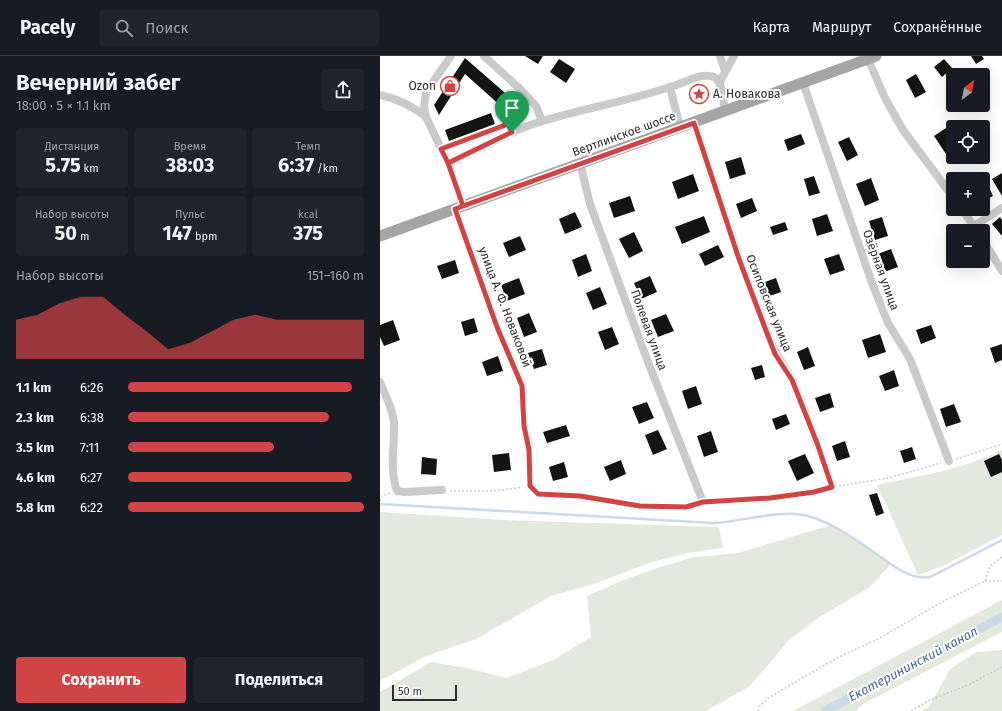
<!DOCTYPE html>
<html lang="ru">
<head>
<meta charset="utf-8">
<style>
  :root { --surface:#171b24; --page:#20242c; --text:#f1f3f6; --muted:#9ea1a6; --line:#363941; --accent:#d04446 }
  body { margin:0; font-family:"Fira Sans",sans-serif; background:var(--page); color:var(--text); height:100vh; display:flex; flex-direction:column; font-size:15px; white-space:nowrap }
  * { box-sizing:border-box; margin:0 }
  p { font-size:13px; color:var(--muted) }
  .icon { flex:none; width:22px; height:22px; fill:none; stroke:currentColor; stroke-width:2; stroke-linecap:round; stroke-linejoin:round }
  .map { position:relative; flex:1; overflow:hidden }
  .details { display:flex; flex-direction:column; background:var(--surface); width:380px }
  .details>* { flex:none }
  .needle { width:26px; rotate:32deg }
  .controls { position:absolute; left:566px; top:12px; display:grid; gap:8px }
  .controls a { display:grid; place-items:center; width:44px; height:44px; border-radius:4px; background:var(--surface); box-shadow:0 4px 16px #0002; font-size:20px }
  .scale { position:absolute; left:12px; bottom:10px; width:65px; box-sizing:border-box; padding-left:4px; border:2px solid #2d2d2d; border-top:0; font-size:11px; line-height:14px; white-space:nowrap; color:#2d2d2d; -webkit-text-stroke:3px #fff; paint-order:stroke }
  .pin { position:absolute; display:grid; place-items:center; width:34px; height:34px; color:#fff; margin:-41px -17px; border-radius:50% 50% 50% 0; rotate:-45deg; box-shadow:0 0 4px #0007 }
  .pin .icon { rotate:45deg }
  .round { display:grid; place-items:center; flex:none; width:42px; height:42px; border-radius:4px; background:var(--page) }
  .headline { display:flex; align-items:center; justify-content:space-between; height:68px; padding:0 16px }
  h1 { font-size:22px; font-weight:700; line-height:30px }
  .metrics { display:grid; grid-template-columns:repeat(3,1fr); gap:6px; height:68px; padding:4px 16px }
  .metrics div { display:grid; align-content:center; border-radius:4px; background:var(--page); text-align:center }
  .metrics b { font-size:20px; font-weight:700 }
  .metrics small { font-size:11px; font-weight:400 }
  .metrics p { font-size:11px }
  .chart { height:112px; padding:8px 16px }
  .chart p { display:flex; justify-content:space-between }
  .chart svg { width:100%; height:72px; margin-top:4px; fill:var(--accent); opacity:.7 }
  .action { display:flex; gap:8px; margin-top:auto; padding:8px 16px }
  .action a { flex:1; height:46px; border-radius:4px; background:var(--accent); color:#fff; font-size:16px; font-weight:700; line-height:46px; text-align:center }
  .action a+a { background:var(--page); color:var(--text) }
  ul { padding:0 16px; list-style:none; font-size:13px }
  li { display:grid; grid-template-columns:64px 48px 1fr; align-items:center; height:30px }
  li i { height:10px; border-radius:5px; background:var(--accent) }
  header { display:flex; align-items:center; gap:24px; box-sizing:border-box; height:56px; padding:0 20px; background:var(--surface); border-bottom:1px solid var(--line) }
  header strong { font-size:19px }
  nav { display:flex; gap:22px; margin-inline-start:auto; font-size:14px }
  .search { width:280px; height:36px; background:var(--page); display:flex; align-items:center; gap:10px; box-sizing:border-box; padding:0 14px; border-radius:4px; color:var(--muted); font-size:15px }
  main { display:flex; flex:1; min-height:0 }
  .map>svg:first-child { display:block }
</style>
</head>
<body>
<header>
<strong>Pacely</strong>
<div class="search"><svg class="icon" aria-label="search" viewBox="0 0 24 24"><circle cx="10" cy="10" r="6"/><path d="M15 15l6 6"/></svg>Поиск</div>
<nav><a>Карта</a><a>Маршрут</a><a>Сохранённые</a></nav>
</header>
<main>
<section class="details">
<div class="headline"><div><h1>Вечерний забег</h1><p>18:00 · 5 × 1.1 km</p></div><a class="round"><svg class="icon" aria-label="share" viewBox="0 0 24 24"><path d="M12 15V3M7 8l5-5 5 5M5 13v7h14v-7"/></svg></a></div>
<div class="metrics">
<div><p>Дистанция</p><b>5.75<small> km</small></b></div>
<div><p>Время</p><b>38:03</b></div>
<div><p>Темп</p><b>6:37<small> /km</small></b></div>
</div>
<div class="metrics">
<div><p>Набор высоты</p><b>50<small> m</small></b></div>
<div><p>Пульс</p><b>147<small> bpm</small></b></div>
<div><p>kcal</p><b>375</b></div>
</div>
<div class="chart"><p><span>Набор высоты</span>151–160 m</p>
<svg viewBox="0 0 160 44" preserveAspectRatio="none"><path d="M0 44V20L10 17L20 10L30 6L40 6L50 17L60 27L70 38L80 34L90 27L100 20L110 17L120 20L130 20L140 20L150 20L160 20V44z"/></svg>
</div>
<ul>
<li><b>1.1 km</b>6:26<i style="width:95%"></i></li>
<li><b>2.3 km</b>6:38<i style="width:85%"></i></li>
<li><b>3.5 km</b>7:11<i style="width:62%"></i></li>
<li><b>4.6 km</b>6:27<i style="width:95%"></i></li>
<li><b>5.8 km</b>6:22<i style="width:100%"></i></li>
</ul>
<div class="action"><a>Сохранить</a><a>Поделиться</a></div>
</section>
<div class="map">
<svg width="622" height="655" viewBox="0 0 622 655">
  <rect width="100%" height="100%" fill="#fff"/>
  <!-- green -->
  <g fill="#e3e9dd">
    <path d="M622,394v85l-57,30 -27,10 -41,-90c42,-9 87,-16 125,-35z"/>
    <path d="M0,456l123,8 216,7 4,21 -36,5 -38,10 -52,20 -46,13 -75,43 -50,17 -46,25z"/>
    <path d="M451,469l60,39 -22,24 -48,28 -31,23 -40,47 -44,25h-326v-19l51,-30 36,6 40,10 46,-18 38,-23 -4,-41 36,-16 37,-13 34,-10 44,-4z"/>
    <path d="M622,544v32l-139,72 -7,7h-63z"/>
    <path d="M622,594v61h-82l9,-4 21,-38 26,-17z"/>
  </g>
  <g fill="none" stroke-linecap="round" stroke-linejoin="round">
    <!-- stream -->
    <path stroke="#cbdae7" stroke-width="2.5" d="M0,448l333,19c28,-1 55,-11 83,-9 34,2 75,38 104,56 10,5 18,9 30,7l72,-37"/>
    <!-- canal -->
    <path stroke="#cbdae7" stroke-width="9" d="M445,655l177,-94"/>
  </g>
  <!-- building -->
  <g fill="#141414">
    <path d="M145,0h18l-5,8z"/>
    <path d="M591,0h11l2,3 -8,5z"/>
    <path d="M85,2l46,40 -8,10 -38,-34 -26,41 -5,-10z"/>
    <path d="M179,3l16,10 -9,14 -16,-11z"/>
    <path d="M564,3l8,9 -10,9 -8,-10z"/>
    <path d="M536,18l10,18 -11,6 -9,-18z"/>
    <path d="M111,57l4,11 -46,17 -4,-11z"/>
    <path d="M569,70l4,6v26l-3,2 -16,-24z"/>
    <path d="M421,78l4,10 -17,7 -4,-11z"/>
    <path d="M469,81l9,18 -11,6 -9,-19z"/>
    <path d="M361,101l5,17 -16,5 -5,-17z"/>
    <path d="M622,117v23l-10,-17z"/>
    <path d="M313,118l6,17 -21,8 -6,-17z"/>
    <path d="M434,120l6,17 -11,3 -5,-17z"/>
    <path d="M491,122l8,22 -14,6 -9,-22z"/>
    <path d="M608,129l5,11 -7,4 -3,-5v-7z"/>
    <path d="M250,140l5,15 -21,7 -5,-15z"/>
    <path d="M372,142l5,13 -16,7 -5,-14z"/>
    <path d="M195,156l7,15 -17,7 -6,-15z"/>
    <path d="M447,158l6,17 -16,5 -5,-17z"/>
    <path d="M324,160l6,16 -28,12 -7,-17z"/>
    <path d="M502,161l6,19 -13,4 -6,-19z"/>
    <path d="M620,161l2,3v16l-10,-12z"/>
    <path d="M405,166l3,8 -15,5 -3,-8z"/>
    <path d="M254,176l9,19 -14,7 -10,-19z"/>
    <path d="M140,180l6,14 -17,7 -6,-14z"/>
    <path d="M338,189l6,12 -19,9 -6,-12z"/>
    <path d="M511,193l7,18 -19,7 -7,-18z"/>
    <path d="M206,198l6,17 -14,6 -6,-17z"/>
    <path d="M459,198l6,16 -15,5 -6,-16z"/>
    <path d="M75,204l4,13 -17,6 -5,-13z"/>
    <path d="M270,220l7,16 -16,7 -7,-16z"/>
    <path d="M139,222l6,16 -18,7 -6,-16z"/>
    <path d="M396,222l5,14 -17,6 -5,-14z"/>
    <path d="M220,231l7,17 -14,6 -7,-17z"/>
    <path d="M149,257l8,19 -13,5 -7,-19z"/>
    <path d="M286,258l8,17 -16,6 -7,-17z"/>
    <path d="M94,262l4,14 -13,4 -4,-14z"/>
    <path d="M13,264l7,20 -16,6 -4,-9v-12z"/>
    <path d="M551,269l5,13 -15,6 -5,-14z"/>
    <path d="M232,271l7,17 -14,6 -7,-18z"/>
    <path d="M500,278l6,18 -18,6 -6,-18z"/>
    <path d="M622,288v16l-7,3 -5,-15z"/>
    <path d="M428,291l7,19 -11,4 -7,-18z"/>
    <path d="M162,293l5,16 -13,4 -6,-16z"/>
    <path d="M118,300l5,15 -16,5 -5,-14z"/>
    <path d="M382,309l3,12 -10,3 -4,-12z"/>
    <path d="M514,314l5,16 -14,5 -6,-15z"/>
    <path d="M316,330l6,18 -14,5 -6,-18z"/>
    <path d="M450,337l4,14 -14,5 -5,-14z"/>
    <path d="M267,346l7,16 -15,6 -7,-17z"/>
    <path d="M574,348l7,18 -15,5 -6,-18z"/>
    <path d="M406,358l4,10 -14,6 -4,-11z"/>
    <path d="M186,369l4,11 -23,7 -4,-11z"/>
    <path d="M278,374l9,19 -14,6 -8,-20z"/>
    <path d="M331,375l7,21 -14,5 -7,-21z"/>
    <path d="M465,385l5,16 -13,4 -5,-15z"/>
    <path d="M532,391l4,12 -12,4 -4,-12z"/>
    <path d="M129,397l2,17 -17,2 -2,-17z"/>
    <path d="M425,398l9,19 -17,8 -9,-20z"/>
    <path d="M619,398l3,6v12l-11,5 -7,-16z"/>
    <path d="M42,401l15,2 -1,16 -15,-1z"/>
    <path d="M241,404l5,14 -16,7 -6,-14z"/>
    <path d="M184,406l4,15 -15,4 -4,-14z"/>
    <path d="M497,437l7,20 -8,3 -7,-21z"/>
  </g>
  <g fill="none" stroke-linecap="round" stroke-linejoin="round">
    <!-- path -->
    <g stroke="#cacaca" stroke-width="1.5" stroke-dasharray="2 2" stroke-linecap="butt">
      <path d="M69,90l54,-20"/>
      <path d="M576,403l46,-15"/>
      <path d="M459,430l49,-8 53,-15"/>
      <path d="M70,435c24,0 48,1 72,-4"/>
      <path d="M155,436l3,2c15,2 29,1 43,2 35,4 80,18 114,9"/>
      <path d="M0,445l2,-5 8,-3"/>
      <path d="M330,446l60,-4 54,-8"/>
      <path d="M605,525h17"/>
      <path d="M378,655l2,-5 8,-8 69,-40 43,-20 62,-36 43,-21 5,-15 12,-9"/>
      <path d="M531,655l19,-11 40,-16 32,-17"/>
    </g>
    <!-- minor -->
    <g stroke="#cacaca" stroke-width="8">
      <path d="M71,0l-25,36 -2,15 2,10 22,46 15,43"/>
      <path d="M104,0l37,34 15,16 6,15"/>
      <path d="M340,0l5,15"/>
      <path d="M488,3l17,39 18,32 50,67"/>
      <path d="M339,27l15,-27"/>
      <path d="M423,27l69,200 16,40 22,36 39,102"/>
      <path d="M290,31l10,40"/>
      <path d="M0,39c18,4 31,10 46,22"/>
      <path d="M314,67c24,73 47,146 76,217 6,15 16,28 23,42 15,35 27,70 39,105"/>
      <path d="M68,107l64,-31 21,-8c45,-15 94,-22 140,-38 11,-3 29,-14 41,-9 9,4 9,25 11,34"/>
      <path d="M200,107l10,41 55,150 58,148"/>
      <path d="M75,153l42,118 25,59 2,40 5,24 1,36"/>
      <path d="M582,153l15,22"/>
      <path d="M594,170l28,-18"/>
      <path d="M603,184l19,31"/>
      <path d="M0,326c5,13 13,27 14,41 1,22 -5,46 3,68l7,1 38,-2"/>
    </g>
    <!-- major -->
    <path stroke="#a5a5a5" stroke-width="11" d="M0,180l496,-180"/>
  </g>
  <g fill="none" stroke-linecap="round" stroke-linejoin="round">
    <defs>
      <path id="route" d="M132,76l-64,31 15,43 -8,3 42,118 25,59 2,40 5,24 1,36 8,8 42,2 60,10 46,1 17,-5 67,-4 44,-6 18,-5 -15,-44 -25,-63 -17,-26 -10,-26 -26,-69 -45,-136 -231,83 -15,-43 -7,-14 67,-25 4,8"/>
    </defs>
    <!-- route casing -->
    <use href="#route" stroke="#fff" stroke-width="8"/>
    <!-- route -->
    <use href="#route" stroke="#d04446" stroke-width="5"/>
  </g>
  <!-- icons -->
  <defs>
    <symbol id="shop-ring" viewBox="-11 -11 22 22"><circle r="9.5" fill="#fff" stroke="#d04446" stroke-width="1.5"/><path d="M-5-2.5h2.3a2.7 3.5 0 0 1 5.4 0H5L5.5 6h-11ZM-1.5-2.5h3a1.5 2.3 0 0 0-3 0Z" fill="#d04446"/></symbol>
    <symbol id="sight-ring" viewBox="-11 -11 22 22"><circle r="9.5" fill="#fff" stroke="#d04446" stroke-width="1.5"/><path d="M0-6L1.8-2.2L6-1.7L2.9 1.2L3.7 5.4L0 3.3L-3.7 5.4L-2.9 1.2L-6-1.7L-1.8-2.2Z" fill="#d04446"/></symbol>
  </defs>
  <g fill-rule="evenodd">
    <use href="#shop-ring" x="59" y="19" width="22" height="22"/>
    <use href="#sight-ring" x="308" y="27" width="22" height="22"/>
  </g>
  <g text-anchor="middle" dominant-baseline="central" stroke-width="4" stroke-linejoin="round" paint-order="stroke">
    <!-- poi labels -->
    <g font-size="12" fill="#2d2d2d" stroke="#fff" text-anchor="end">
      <text x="56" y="30">Ozon</text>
      <text x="333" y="38" text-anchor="start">А. Новакова</text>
    </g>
    <!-- street labels -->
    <g font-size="12" fill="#2d2d2d" stroke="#fff">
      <text transform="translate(244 78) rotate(-20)">Вертлинское шоссе</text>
      <text transform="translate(501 214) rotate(70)">Озёрная улица</text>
      <text transform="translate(389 247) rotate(68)">Осиповская улица</text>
      <text transform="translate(125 251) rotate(69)">улица А. Ф. Новаковой</text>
      <text transform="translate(269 274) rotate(70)">Полевая улица</text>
    </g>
    <!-- water labels -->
    <g font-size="13" font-style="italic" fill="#456986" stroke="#fff">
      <text transform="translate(533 608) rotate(-28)">Екатерининский канал</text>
    </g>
  </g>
</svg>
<div class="controls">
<a><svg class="needle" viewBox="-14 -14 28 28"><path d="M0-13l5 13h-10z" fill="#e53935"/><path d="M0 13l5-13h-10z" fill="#9ea1a6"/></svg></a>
<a><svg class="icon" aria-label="locate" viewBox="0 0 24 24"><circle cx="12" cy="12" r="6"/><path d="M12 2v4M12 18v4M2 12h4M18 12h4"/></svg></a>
<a>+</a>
<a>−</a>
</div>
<div class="scale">50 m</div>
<div class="pin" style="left:132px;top:76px;background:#1e9e55"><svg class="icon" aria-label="arrive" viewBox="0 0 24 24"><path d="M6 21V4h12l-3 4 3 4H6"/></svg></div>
</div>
</main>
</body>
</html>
